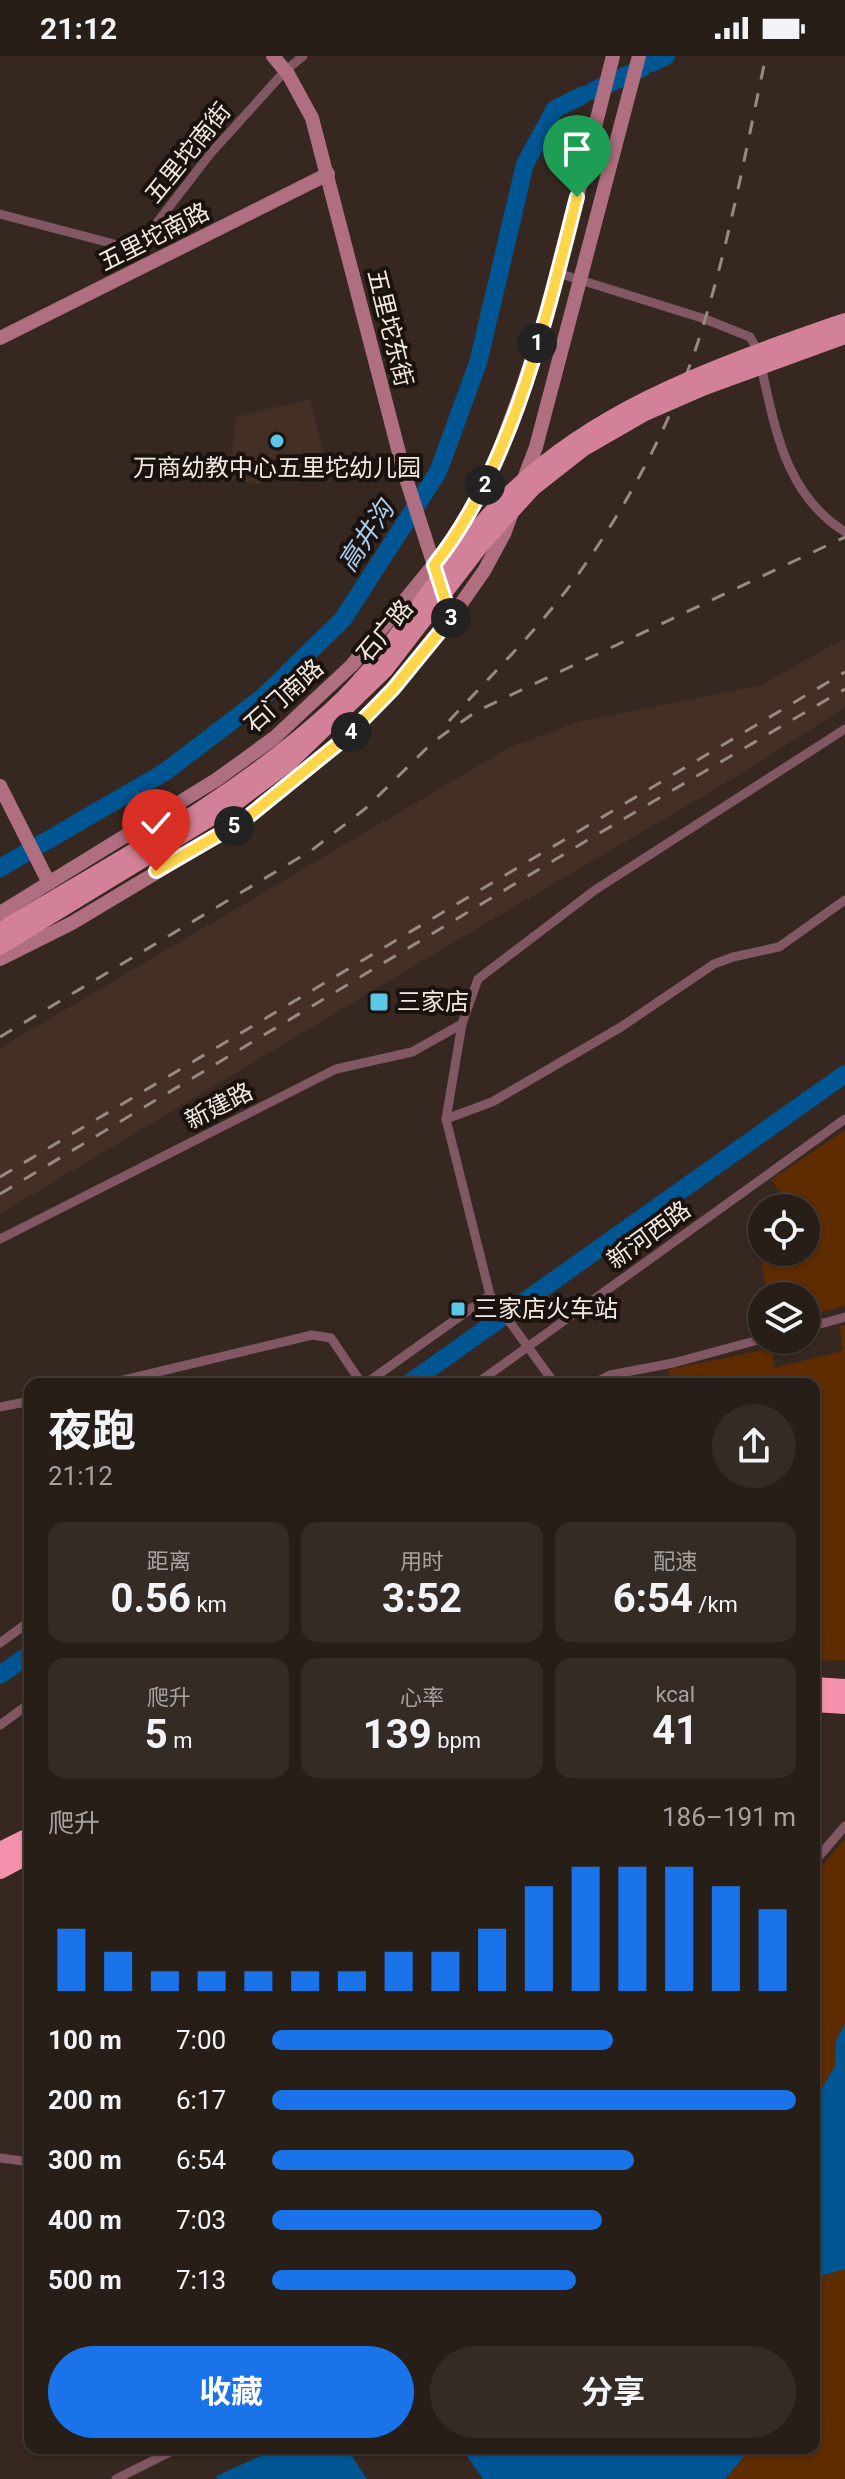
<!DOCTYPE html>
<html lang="zh">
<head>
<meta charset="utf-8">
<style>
  :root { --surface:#281e18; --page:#342b25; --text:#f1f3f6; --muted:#a5a2a2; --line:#443c37; --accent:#1a73e8 }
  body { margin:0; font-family:Roboto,"Noto Sans SC",sans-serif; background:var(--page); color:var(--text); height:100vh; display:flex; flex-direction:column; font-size:30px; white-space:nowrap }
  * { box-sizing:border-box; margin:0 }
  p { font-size:26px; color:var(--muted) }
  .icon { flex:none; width:44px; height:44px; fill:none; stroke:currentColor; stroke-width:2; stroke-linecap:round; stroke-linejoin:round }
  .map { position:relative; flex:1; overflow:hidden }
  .details { position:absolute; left:24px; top:1322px; width:796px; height:1076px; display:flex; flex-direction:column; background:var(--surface); border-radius:16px; box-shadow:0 2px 6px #0004,0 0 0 2px var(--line) }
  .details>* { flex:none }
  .buttons { position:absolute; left:748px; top:1138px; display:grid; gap:16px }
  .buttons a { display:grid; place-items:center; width:72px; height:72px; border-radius:50%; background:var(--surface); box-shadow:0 2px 6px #0004,0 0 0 2px var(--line); font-size:40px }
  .pin { position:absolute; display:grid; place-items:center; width:68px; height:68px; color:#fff; margin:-82px -34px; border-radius:50% 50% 50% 0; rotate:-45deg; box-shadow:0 0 8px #0007 }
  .pin .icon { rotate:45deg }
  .km { position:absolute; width:40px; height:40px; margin:-20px; border-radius:50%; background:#222; color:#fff; font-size:22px; line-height:40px; text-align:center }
  .round { display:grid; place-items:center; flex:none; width:84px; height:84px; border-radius:42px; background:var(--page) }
  .head { display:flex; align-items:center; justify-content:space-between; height:136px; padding:0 24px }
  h1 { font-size:44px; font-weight:700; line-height:60px }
  .metrics { display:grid; grid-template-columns:repeat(3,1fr); gap:12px; height:136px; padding:8px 24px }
  .metrics div { display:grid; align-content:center; border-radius:16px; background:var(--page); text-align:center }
  .metrics b { font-size:40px; font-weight:700 }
  .metrics small { font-size:22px; font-weight:400 }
  .metrics p { font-size:22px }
  .chart { height:224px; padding:16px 24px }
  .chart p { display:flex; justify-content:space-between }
  .chart svg { width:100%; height:144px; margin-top:8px; stroke:var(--accent); stroke-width:6 }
  .cta { display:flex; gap:16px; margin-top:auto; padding:16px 24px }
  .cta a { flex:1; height:92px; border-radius:48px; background:var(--accent); color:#fff; font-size:32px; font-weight:700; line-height:92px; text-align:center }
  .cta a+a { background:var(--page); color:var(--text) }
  ul { padding:0 24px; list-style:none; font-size:26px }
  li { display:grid; grid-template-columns:128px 96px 1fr; align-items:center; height:60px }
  li i { height:20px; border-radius:10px; background:var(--accent) }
  .status { display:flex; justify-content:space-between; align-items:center; height:56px; padding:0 40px; background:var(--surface); direction:ltr }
  .status svg { height:22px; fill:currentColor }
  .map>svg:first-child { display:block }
</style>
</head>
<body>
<div class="status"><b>21:12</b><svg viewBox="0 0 49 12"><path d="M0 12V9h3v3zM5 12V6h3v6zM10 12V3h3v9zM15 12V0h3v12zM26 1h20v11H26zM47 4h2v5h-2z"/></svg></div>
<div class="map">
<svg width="845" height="2423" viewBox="0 0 845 2423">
  <rect width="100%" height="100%" fill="#362820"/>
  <!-- built -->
  <g fill="#432f23">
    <path d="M310,343l17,66 -69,19 -30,-5 8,-62z"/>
    <path d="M845,582v69l-99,64 -302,177 -444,266v-166l510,-301 71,-26 180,-36z"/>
  </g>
  <!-- green -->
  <g fill="#5f2b00">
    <path d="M845,1074v176l-39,10v-20h-39l-11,-67 6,1v22h44v-44h-30l11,-6 -16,-22z"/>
    <path d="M845,1269v336l-31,-1v-276h-143l-3,-14 103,-22 4,20 67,-17 -2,-25z"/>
    <path d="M845,1783v386l-31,-33v-317z"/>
    <path d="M845,2213v210h-120l26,-31h63v-170z"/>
  </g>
  <!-- water -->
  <g fill="#005693">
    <path d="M845,1967v246l-31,9v-176l21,-36 1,-26z"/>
    <path d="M278,2392h69l20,31h-150l-1,-3z"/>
    <path d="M461,2392h290l-26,31h-242z"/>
  </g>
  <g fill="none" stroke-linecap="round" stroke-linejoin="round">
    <!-- river -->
    <g stroke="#005693" stroke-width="18">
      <path d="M652,7l14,-7"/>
      <path d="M593,35l49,-23"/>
      <path d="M0,812l165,-96 98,-75 80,-78 95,-147 40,-109 47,-199 30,-55 28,-14"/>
      <path d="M408,1328l437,-310"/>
      <path d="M0,1619l30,-21"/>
    </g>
    <!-- street -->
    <g stroke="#805762" stroke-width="9">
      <path d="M0,158l118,31 19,-1 12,-11 61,-79 75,-83 18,-15"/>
      <path d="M558,217l147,46 45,18 7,12c17,69 23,142 88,183"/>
      <path d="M446,1063l46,-17 129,-75 93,-63 19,-7 46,-10 66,-47"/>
      <path d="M0,1183l336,-170 76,-17 50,-28"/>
      <path d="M490,1239l-44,-176 16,-95 16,-45 117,-89 250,-161"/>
      <path d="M490,1239l65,89"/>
      <path d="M806,1272l39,-11"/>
      <path d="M107,1328l205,-49 19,3 31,46"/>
      <path d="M365,1328l125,-89"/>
      <path d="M476,1328l369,-265"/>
      <path d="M592,1328l18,-9 63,-12 89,-24"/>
      <path d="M0,1351l30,-6"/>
      <path d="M0,1587l30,-22"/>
      <path d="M0,1669l30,-22"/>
      <path d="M814,1806l31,-36"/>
      <path d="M0,2102l30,4"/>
      <path d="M116,2423l62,-31"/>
    </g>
    <!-- secondary -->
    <g stroke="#af6f80" stroke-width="14">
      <path d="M273,0l15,18 24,44 92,354 47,146"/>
      <path d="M0,282l328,-164"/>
      <path d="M522,428l14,-37 103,-391"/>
      <path d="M0,730l49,97"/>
      <path d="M0,857l216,-133 58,-42 78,-73 106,-130 32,-60 32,-86 29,-89 62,-244"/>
      <path d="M0,903l72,-36 172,-103 100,-81 49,-50 58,-71 33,-47 20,-37 7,-19"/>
    </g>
    <!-- highway -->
    <g stroke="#f491ad" stroke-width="18">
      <path d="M814,1630l31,2"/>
      <path d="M814,1647l31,2"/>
      <path d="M0,1795l30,-15"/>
      <path d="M0,1814l30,-16"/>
    </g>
    <!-- rail -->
    <g stroke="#968a83" stroke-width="3" stroke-dasharray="14 14" stroke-linecap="butt">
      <path d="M449,665c46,-50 96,-98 135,-155 47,-67 87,-144 113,-221 31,-94 48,-192 69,-289"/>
      <path d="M0,981l312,-187 54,-42 67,-66 44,-31 368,-174"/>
      <path d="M0,1121l845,-505"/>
      <path d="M0,1138l586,-353 259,-152"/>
    </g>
    <!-- primary-bridge -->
    <g stroke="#d38198" stroke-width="16">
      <path d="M0,874c114,-68 234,-131 332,-221 61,-57 101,-131 156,-193 93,-105 228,-150 357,-195"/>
      <path d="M0,891l234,-143 55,-41 96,-93 97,-126 51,-56 51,-40 59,-34 62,-27 140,-51"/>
    </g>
  </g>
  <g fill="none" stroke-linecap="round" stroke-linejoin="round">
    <defs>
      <path id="route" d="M156,815l88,-51 100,-81 49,-50 58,-71 -17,-53c79,-99 112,-247 143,-368"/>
    </defs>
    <!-- route casing -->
    <use href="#route" stroke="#fff" stroke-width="16"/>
    <!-- route -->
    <use href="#route" stroke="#ffd54a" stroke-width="10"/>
  </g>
  <!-- markers -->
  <g fill="#5cc7e7" stroke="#19120f" stroke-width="3">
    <circle cx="277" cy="385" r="8"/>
    <rect x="369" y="936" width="20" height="20" rx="4"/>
    <rect x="450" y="1245" width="16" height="16" rx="4"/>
  </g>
  <g text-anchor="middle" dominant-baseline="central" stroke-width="8" stroke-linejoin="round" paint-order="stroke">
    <!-- street labels -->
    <g font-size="24" fill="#f1e8e2" stroke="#19120f">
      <text transform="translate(188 97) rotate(-51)">五里坨南街</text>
      <text transform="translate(154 181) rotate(-27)">五里坨南路</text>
      <text transform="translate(390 272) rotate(76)">五里坨东街</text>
      <text transform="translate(385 575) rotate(-50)">石广路</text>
      <text transform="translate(284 640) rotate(-42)">石门南路</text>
      <text transform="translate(219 1050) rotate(-27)">新建路</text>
      <text transform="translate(649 1179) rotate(-36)">新河西路</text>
    </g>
    <!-- poi labels -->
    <g font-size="24" fill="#f1e8e2" stroke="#19120f" text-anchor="start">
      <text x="277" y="412" text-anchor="middle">万商幼教中心五里坨幼儿园</text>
      <text x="397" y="946">三家店</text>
      <text x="474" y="1253">三家店火车站</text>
    </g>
    <!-- water labels -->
    <g font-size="26" font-style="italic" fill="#a9ccee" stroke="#19120f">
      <text transform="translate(366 480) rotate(-57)">高井沟</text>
    </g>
  </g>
</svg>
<div class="buttons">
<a><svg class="icon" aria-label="locate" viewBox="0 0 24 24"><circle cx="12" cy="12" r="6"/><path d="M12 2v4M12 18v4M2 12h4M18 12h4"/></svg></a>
<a><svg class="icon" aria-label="layers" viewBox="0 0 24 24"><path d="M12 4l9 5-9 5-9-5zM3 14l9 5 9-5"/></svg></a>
</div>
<div class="pin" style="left:577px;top:141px;background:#1e9e55"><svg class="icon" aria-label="arrive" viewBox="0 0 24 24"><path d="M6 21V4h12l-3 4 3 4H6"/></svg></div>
<div class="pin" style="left:156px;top:815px;background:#d93025"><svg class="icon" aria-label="check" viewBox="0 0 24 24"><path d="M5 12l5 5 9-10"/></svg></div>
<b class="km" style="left:537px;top:287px">1</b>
<b class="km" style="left:485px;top:429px">2</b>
<b class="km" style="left:451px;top:562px">3</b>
<b class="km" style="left:351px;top:676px">4</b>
<b class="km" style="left:234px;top:770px">5</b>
<section class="details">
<div class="head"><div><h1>夜跑</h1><p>21:12</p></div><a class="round"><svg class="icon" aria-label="share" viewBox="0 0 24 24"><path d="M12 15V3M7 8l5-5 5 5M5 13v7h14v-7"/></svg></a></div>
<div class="metrics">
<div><p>距离</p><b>0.56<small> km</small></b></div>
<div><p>用时</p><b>3:52</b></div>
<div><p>配速</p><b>6:54<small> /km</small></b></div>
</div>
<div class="metrics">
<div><p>爬升</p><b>5<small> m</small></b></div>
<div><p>心率</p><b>139<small> bpm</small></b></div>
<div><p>kcal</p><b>41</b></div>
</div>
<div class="chart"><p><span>爬升</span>186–191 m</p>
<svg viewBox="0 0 160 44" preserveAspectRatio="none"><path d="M5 44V25M15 44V32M25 44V38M35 44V38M45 44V38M55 44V38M65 44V38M75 44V32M85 44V32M95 44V25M105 44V12M115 44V6M125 44V6M135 44V6M145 44V12M155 44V19"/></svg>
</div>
<ul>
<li><b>100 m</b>7:00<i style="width:65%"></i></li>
<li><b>200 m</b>6:17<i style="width:100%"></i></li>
<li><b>300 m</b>6:54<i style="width:69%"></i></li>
<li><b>400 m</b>7:03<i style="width:63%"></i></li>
<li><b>500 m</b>7:13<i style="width:58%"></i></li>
</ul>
<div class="cta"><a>收藏</a><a>分享</a></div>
</section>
</div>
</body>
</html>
